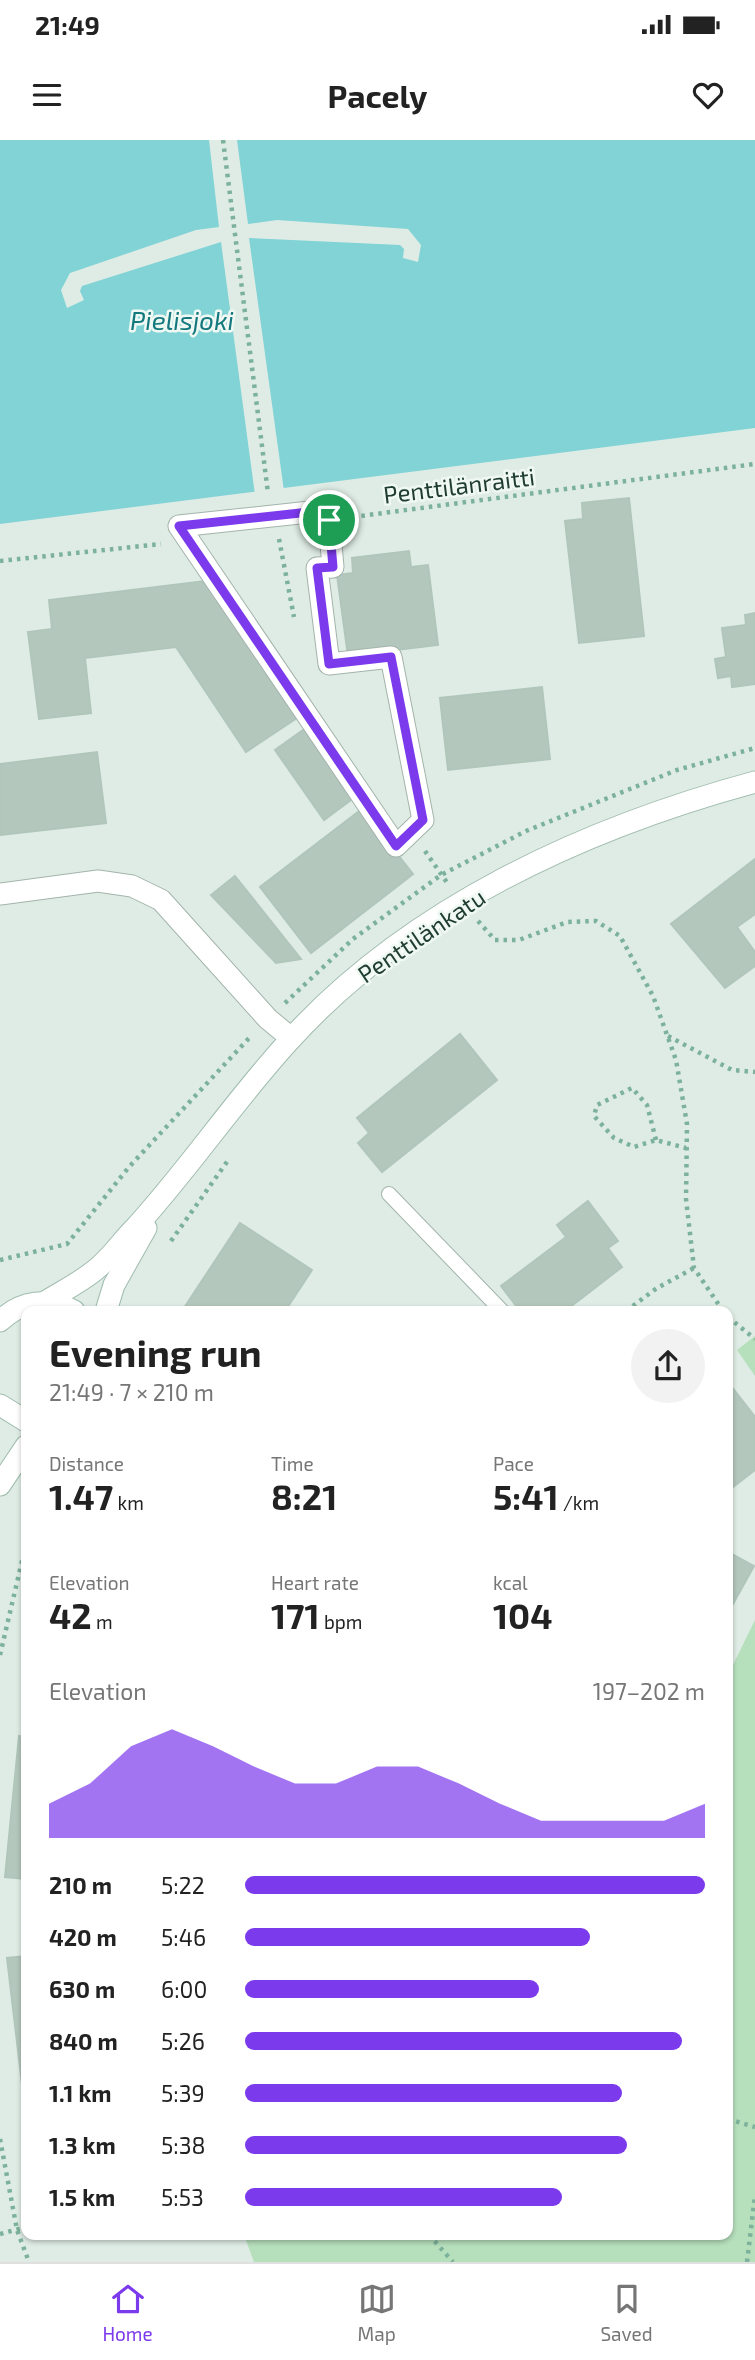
<!DOCTYPE html>
<html lang="en">
<head>
<meta charset="utf-8">
<style>
  :root { --surface:#fff; --page:#f2f2f2; --text:#222; --muted:#767676; --line:#e0e0e0; --accent:#7c3aed }
  body { margin:0; font-family:"Exo 2",sans-serif; background:var(--page); color:var(--text); height:100vh; display:flex; flex-direction:column; font-size:26px; white-space:nowrap }
  * { box-sizing:border-box; margin:0 }
  p { font-size:23px; color:var(--muted) }
  .icon { flex:none; width:38px; height:38px; fill:none; stroke:currentColor; stroke-width:2; stroke-linecap:round; stroke-linejoin:round }
  .map { position:relative; flex:1; overflow:hidden }
  .details { position:absolute; left:21px; top:1166px; width:712px; height:934px; display:flex; flex-direction:column; background:var(--surface); border-radius:14px; box-shadow:0 2px 5px #0004 }
  .details>* { flex:none }
  .pin { position:absolute; display:grid; place-items:center; width:60px; height:60px; color:#fff; margin:-30px; border:4px solid #fff; border-radius:50%; box-shadow:0 2px 7px #0007 }
  .round { display:grid; place-items:center; flex:none; width:74px; height:74px; border-radius:37px; background:var(--page) }
  .head { display:flex; align-items:center; justify-content:space-between; height:119px; padding:0 28px }
  h1 { font-size:38px; font-weight:700; line-height:52px }
  .metrics { display:grid; grid-template-columns:repeat(3,1fr); gap:10px; height:119px; padding:7px 28px }
  .metrics div { display:grid; align-content:center }
  .metrics b { font-size:35px; font-weight:700 }
  .metrics small { font-size:19px; font-weight:400 }
  .metrics p { font-size:19px }
  .chart { height:196px; padding:14px 28px }
  .chart p { display:flex; justify-content:space-between }
  .chart svg { width:100%; height:126px; margin-top:7px; fill:var(--accent); opacity:.7 }
  ul { padding:0 28px; list-style:none; font-size:23px }
  li { display:grid; grid-template-columns:112px 84px 1fr; align-items:center; height:52px }
  li i { height:18px; border-radius:9px; background:var(--accent) }
  .status { display:flex; justify-content:space-between; align-items:center; height:49px; padding:0 35px; background:var(--surface); direction:ltr }
  .status svg { height:19px; fill:currentColor }
  header { display:flex; justify-content:space-between; align-items:center; height:91px; padding:0 28px; background:var(--surface); font-size:32px; font-weight:700 }
  .tab-bar { display:flex; justify-content:space-around; align-items:center; height:98px; border-top:2px solid var(--line); background:var(--surface); font-size:19px; color:var(--muted) }
  .tab-bar a { display:grid; justify-items:center; gap:4px }
  .tab-bar .active { color:var(--accent) }
  .map>svg:first-child { display:block }
</style>
</head>
<body>
<div class="status"><b>21:49</b><svg viewBox="0 0 49 12"><path d="M0 12V9h3v3zM5 12V6h3v6zM10 12V3h3v9zM15 12V0h3v12zM26 1h20v11H26zM47 4h2v5h-2z"/></svg></div>
<header><svg class="icon" aria-label="menu" viewBox="0 0 24 24"><path d="M4 6h16M4 12h16M4 18h16"/></svg>Pacely<svg class="icon" aria-label="heart" viewBox="0 0 24 24"><path d="M12 20l-8-8c-3-5 5-10 8-4 3-6 11-1 8 4z"/></svg></header>
<div class="map">
<svg width="755" height="2122" viewBox="0 0 755 2122">
  <rect width="100%" height="100%" fill="#dfece5"/>
  <!-- green -->
  <g fill="#b6dfbc">
    <path d="M755,1196v40l-18,-26z"/>
    <path d="M755,1480v642h-501l-10,-27h484v-560z"/>
  </g>
  <!-- water -->
  <path fill="#81d3d6" d="M0,0h755v288l-755,96z"/>
  <!-- pier -->
  <path fill="#dfece5" d="M209,0h28l11,84 29,-4 131,9 13,16 -3,17 -15,-4 1,-9 -4,-4 -151,-7 35,253 -29,4 -34,-253 -139,44 -2,5 4,9 -17,8 -6,-18 9,-17 126,-43 23,-3z"/>
  <!-- building -->
  <g fill="#b4c7bd" stroke="#b1c6bb" stroke-width="2">
    <path d="M629,358l15,138 -65,7 -14,-122 18,-2 -1,-16z"/>
    <path d="M409,411l2,16 17,-2 10,80 -90,11 -11,-81 16,-2 -1,-15z"/>
    <path d="M205,441l92,137 -51,34 -70,-105 -91,11 6,55 -52,6 -11,-87 24,-3 -3,-29z"/>
    <path d="M755,473v71l-23,3 -1,-11 -13,2 -3,-19 11,-2 -4,-29 24,-3 -1,-10z"/>
    <path d="M542,547l8,72 -102,11 -8,-72z"/>
    <path d="M306,588l49,69 -31,23 -49,-70z"/>
    <path d="M97,612l9,71 -106,12v-71z"/>
    <path d="M362,669l51,65 -102,79 -51,-66z"/>
    <path d="M755,719v55l-18,13 18,25v14l-30,22 -54,-64z"/>
    <path d="M235,736l66,83 -25,4 -65,-68z"/>
    <path d="M460,894l37,46 -115,92 -24,-29 11,-10 -12,-15z"/>
    <path d="M588,1061l30,40 -10,7 14,19 -57,44h-45l-19,-25 65,-49 -9,-12z"/>
    <path d="M240,1083l72,47 -27,41h-103z"/>
    <path d="M728,1242l27,35v53l-27,21z"/>
    <path d="M728,1412l26,14 -26,47z"/>
    <path d="M19,1596l7,1v142l-21,-2z"/>
    <path d="M26,1816v137h-3l-16,-135z"/>
  </g>
  <g fill="none" stroke-linecap="round" stroke-linejoin="round">
    <defs>
      <path id="lane" d="M389,1054l113,117"/>
      <g id="street">
        <path d="M328,370l5,57 -16,1 12,96 62,-7 32,163 -27,26 -217,-320z"/>
        <path d="M0,754l98,-13 34,5 29,14 107,119 23,19"/>
      </g>
      <g id="secondary">
        <path d="M45,1162c16,-10 34,-19 49,-31 15,-11 27,-29 40,-42 55,-60 100,-128 155,-188 120,-133 296,-213 466,-259"/>
        <path d="M106,1171l8,-26 32,-57"/>
        <path d="M0,1181c21,-20 48,-24 74,-10"/>
        <path d="M0,1265l26,16"/>
        <path d="M0,1345l26,-39"/>
      </g>
    </defs>
    <!-- lane casing -->
    <use href="#lane" stroke="#a2b4ab" stroke-width="16"/>
    <!-- street casing -->
    <use href="#street" stroke="#a2b4ab" stroke-width="23"/>
    <!-- secondary casing -->
    <use href="#secondary" stroke="#9fbcae" stroke-width="23"/>
    <!-- path -->
    <g stroke="#7cb29b" stroke-width="4.5" stroke-dasharray="3.5 5" stroke-linecap="butt">
      <path d="M223,0l45,353"/>
      <path d="M353,377l402,-53"/>
      <path d="M279,399l15,78"/>
      <path d="M0,421l161,-17"/>
      <path d="M425,711l23,33"/>
      <path d="M478,781l17,19h24l48,-18 29,-1 24,15 33,60 23,64 11,64 -1,75 8,69 29,43"/>
      <path d="M285,863l68,-64 88,-64 85,-44 151,-61 78,-22"/>
      <path d="M668,896l64,34 23,2"/>
      <path d="M656,1000l-9,-35 -15,-17 -35,17 -3,11 20,22 20,9 22,-7 30,8"/>
      <path d="M171,1101l58,-82"/>
      <path d="M0,1120l67,-16 62,-77 122,-131"/>
      <path d="M626,1171l31,-23 37,-20"/>
      <path d="M728,1177l27,22"/>
      <path d="M0,1515l26,-111"/>
      <path d="M728,1979l27,8"/>
      <path d="M0,1999l17,91 12,32"/>
      <path d="M0,2094l26,-7"/>
      <path d="M429,2095l24,27"/>
      <path d="M747,2122l8,-67"/>
    </g>
    <!-- lane -->
    <use href="#lane" stroke="#fff" stroke-width="14"/>
    <!-- street -->
    <use href="#street" stroke="#fff" stroke-width="21"/>
    <!-- secondary -->
    <use href="#secondary" stroke="#fff" stroke-width="21"/>
  </g>
  <g fill="none" stroke-linecap="round" stroke-linejoin="round">
    <defs>
      <path id="route" d="M328,370l5,57 -16,1 12,96 62,-7 32,163 -27,26 -217,-320z"/>
    </defs>
    <!-- route casing -->
    <use href="#route" stroke="#fff" stroke-width="14"/>
    <!-- route -->
    <use href="#route" stroke="#7c3aed" stroke-width="9"/>
  </g>
  <g text-anchor="middle" dominant-baseline="central" stroke-width="5" stroke-linejoin="round" paint-order="stroke">
    <!-- street labels -->
    <g font-size="24" fill="#1f3d31" stroke="#f0f8f3">
      <text transform="translate(459 345) rotate(-7)">Penttilänraitti</text>
      <text transform="translate(421 795) rotate(-34)">Penttilänkatu</text>
    </g>
    <!-- water labels -->
    <g font-size="26" font-style="italic" fill="#14797e" stroke="#f0f8f3">
      <text x="182" y="179">Pielisjoki</text>
    </g>
  </g>
</svg>
<div class="pin" style="left:329px;top:380px;background:#1e9e55"><svg class="icon" aria-label="arrive" viewBox="0 0 24 24"><path d="M6 21V4h12l-3 4 3 4H6"/></svg></div>
<section class="details">
<div class="head"><div><h1>Evening run</h1><p>21:49 · 7 × 210 m</p></div><a class="round"><svg class="icon" aria-label="share" viewBox="0 0 24 24"><path d="M12 15V3M7 8l5-5 5 5M5 13v7h14v-7"/></svg></a></div>
<div class="metrics">
<div><p>Distance</p><b>1.47<small> km</small></b></div>
<div><p>Time</p><b>8:21</b></div>
<div><p>Pace</p><b>5:41<small> /km</small></b></div>
</div>
<div class="metrics">
<div><p>Elevation</p><b>42<small> m</small></b></div>
<div><p>Heart rate</p><b>171<small> bpm</small></b></div>
<div><p>kcal</p><b>104</b></div>
</div>
<div class="chart"><p><span>Elevation</span>197–202 m</p>
<svg viewBox="0 0 160 44" preserveAspectRatio="none"><path d="M0 44V32L10 25L20 12L30 6L40 12L50 19L60 25L70 25L80 19L90 19L100 25L110 32L120 38L130 38L140 38L150 38L160 32V44z"/></svg>
</div>
<ul>
<li><b>210 m</b>5:22<i style="width:100%"></i></li>
<li><b>420 m</b>5:46<i style="width:75%"></i></li>
<li><b>630 m</b>6:00<i style="width:64%"></i></li>
<li><b>840 m</b>5:26<i style="width:95%"></i></li>
<li><b>1.1 km</b>5:39<i style="width:82%"></i></li>
<li><b>1.3 km</b>5:38<i style="width:83%"></i></li>
<li><b>1.5 km</b>5:53<i style="width:69%"></i></li>
</ul>
</section>
</div>
<nav class="tab-bar">
<a class="active"><svg class="icon" aria-label="home" viewBox="0 0 24 24"><path d="M3 11l9-7 9 7M6 9v11h12V9"/></svg>Home</a>
<a><svg class="icon" aria-label="map" viewBox="0 0 24 24"><path d="M3 6l6-2 6 2 6-2v14l-6 2-6-2-6 2zM9 4v14M15 6v14"/></svg>Map</a>
<a><svg class="icon" aria-label="saved" viewBox="0 0 24 24"><path d="M7 4h10v16l-5-4-5 4z"/></svg>Saved</a>
</nav>
</body>
</html>
